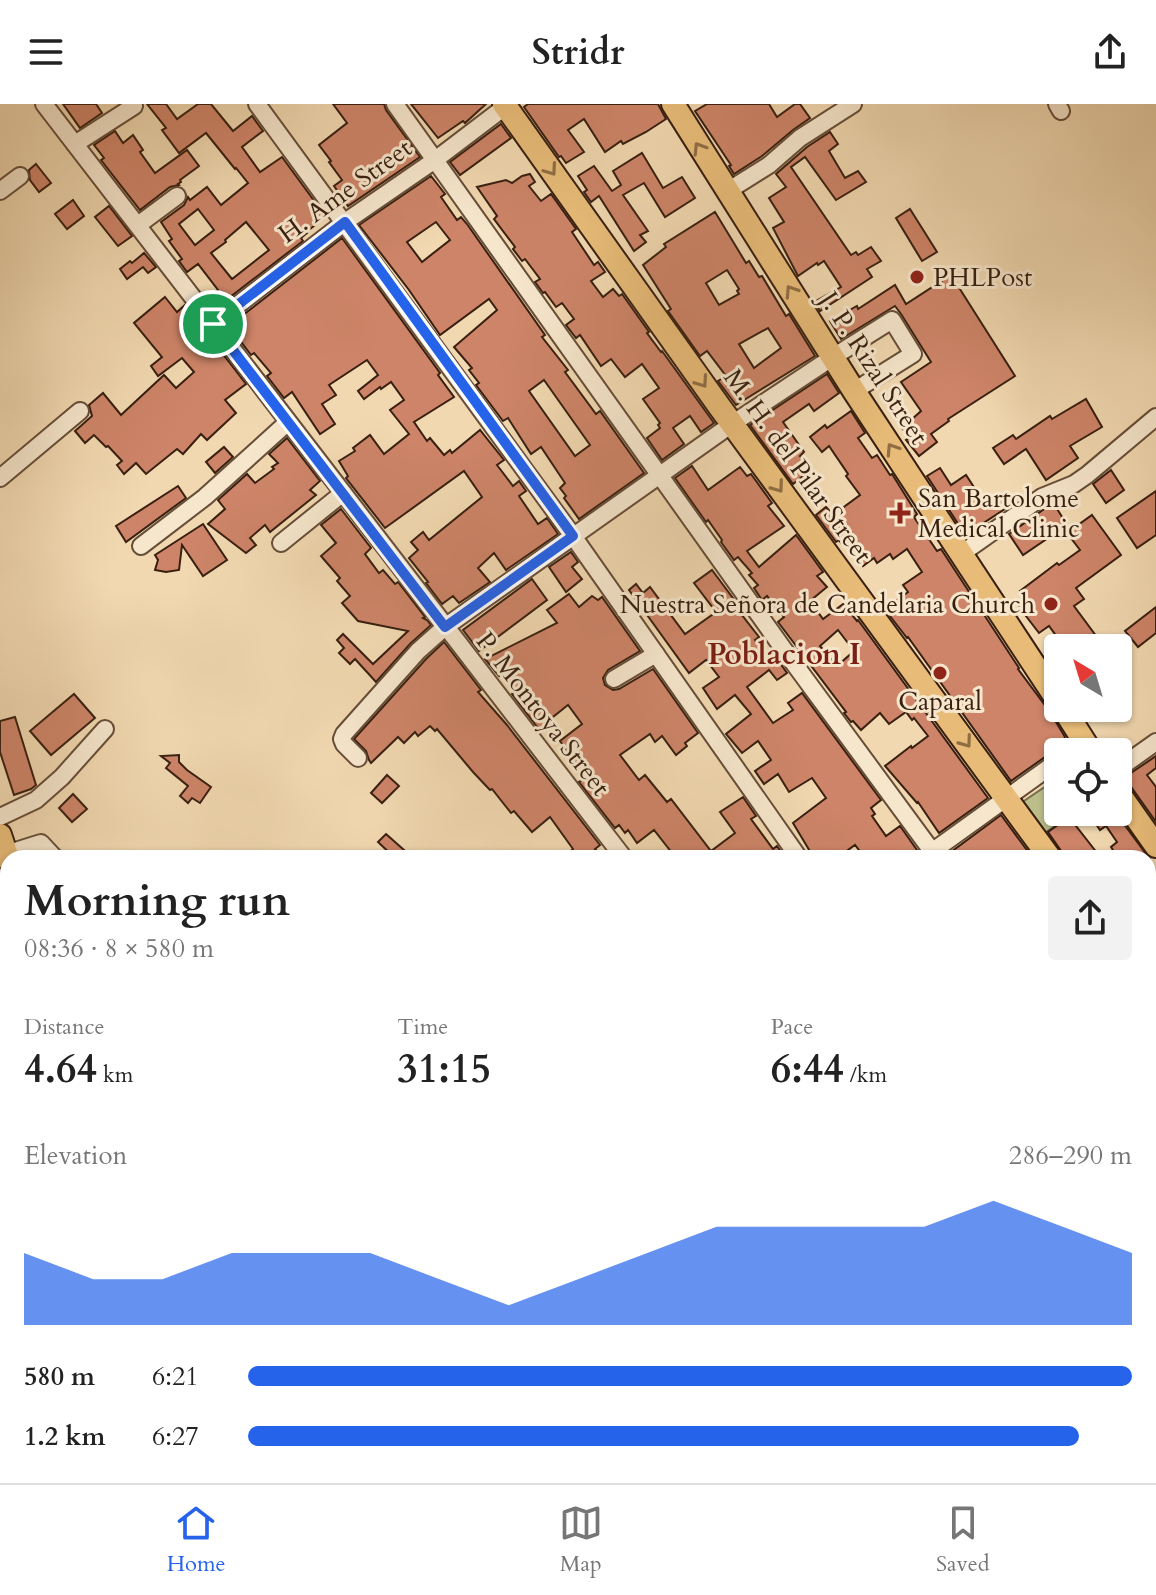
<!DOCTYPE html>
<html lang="en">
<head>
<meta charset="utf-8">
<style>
  :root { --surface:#fff; --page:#f2f2f2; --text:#222; --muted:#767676; --line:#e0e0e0; --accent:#2563eb }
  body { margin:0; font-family:Cardo,serif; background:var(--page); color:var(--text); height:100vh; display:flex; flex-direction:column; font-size:30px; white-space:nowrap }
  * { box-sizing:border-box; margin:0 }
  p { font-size:26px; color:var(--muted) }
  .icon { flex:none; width:44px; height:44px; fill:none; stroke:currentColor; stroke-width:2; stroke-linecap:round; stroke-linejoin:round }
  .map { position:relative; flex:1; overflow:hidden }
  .panel { position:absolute; left:0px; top:746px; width:1156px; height:634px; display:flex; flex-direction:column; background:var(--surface); border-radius:24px 24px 0 0; box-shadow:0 2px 6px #0004 }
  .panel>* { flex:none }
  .needle { width:52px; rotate:322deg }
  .fabs { position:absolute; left:1044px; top:530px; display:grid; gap:16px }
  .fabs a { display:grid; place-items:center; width:88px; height:88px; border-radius:8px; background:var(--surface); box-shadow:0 2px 6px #0004; font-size:40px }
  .pin { position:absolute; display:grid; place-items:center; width:68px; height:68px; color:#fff; margin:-34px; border:4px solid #fff; border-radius:50%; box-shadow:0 2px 8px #0007 }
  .round { display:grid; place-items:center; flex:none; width:84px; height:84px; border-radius:8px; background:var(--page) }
  .summary { display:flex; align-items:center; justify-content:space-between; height:136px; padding:0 24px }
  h1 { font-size:44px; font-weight:600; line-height:60px }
  .figures { display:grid; grid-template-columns:repeat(3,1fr); gap:12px; height:136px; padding:8px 24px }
  .figures div { display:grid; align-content:center }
  .figures b { font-size:40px; font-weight:600 }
  .figures small { font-size:22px; font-weight:400 }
  .figures p { font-size:22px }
  .chart { height:224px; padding:16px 24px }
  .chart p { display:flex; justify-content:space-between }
  .chart svg { width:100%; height:144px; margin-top:8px; fill:var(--accent); opacity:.7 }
  ul { padding:0 24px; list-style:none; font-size:26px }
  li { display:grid; grid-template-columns:128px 96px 1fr; align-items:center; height:60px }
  li i { height:20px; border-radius:10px; background:var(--accent) }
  header { display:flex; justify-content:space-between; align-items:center; height:104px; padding:0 24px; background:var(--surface); font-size:36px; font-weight:600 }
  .tabs { display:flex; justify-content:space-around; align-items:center; height:112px; border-top:2px solid var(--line); background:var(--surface); font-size:22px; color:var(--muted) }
  .tabs a { display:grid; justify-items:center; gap:4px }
  .tabs .current { color:var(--accent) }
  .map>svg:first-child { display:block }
</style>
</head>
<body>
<header><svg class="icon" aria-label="menu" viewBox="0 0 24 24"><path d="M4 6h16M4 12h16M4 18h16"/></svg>Stridr<svg class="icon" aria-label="share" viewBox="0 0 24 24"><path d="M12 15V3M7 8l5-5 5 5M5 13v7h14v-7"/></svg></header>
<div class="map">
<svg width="1156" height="1379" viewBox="0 0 1156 1379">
  <rect width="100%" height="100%" fill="#f1d8b0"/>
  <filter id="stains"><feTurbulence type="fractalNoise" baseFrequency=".0025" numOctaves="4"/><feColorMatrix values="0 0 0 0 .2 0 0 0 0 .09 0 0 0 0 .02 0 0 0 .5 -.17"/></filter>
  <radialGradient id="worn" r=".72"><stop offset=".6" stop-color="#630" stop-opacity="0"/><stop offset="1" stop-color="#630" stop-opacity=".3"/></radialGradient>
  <!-- green -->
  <path fill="#bbbe8a" stroke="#7a6e4d" stroke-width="2" d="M1058,674v34h17l-32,22 -22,-31z"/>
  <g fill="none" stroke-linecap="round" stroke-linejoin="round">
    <!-- river -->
    <g stroke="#9bbaab" stroke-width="22">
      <path d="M0,1173v3"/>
      <path d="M0,1316l4,5 4,2"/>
      <path d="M65,1372l4,7"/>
    </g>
  </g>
  <!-- building -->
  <g fill="#cd8468" stroke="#381f10" stroke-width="2" fill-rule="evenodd">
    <path d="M63,0h33l6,9 -22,15z"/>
    <path d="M147,0h19l11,15 21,-15h13l22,27 19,-15 11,15 -21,16 18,25 22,-15 44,60 -20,15 1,1 -6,5 2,3 -82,63 -8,-11 5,-3 -20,-26 -11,8 -8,-11 3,-2 -13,-18 3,-2 -11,-17 23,-17 4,-8 2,3 17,-13 14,18 27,-22 -12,-15 -1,1 -29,-36 -27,20 -17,-23 4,-2zM198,105l16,21 -19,15 -16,-21zM246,118l23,28 -37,29 -21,-26 15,-11 -1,-2z"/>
    <path d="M333,0h51l2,6 34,47 -72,49 -14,-20 8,-6 -13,-18 2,-1 -12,-16 28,-22z"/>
    <path d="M411,0h75l-21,19 -2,-2 -25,17z"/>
    <path d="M528,0h130l8,15 -20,13 -23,12 -2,-3 -16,11 -21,-33 -16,11 16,22 -18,11 -5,-7 -2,1 -35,-50z"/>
    <path d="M707,0h62l8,13 18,-13h5l10,14 -17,12 -31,26 -28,18 -5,-8 2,-1 -36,-54z"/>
    <path d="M501,20l10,14 -51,37 -10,-13z"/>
    <path d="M115,27l8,12 10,-8 10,15 -3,2 15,21 32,-23 12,16 -19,14 1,2 -3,2 1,1 -9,2 -30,23 -39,-50 3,-2 -10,-13z"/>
    <path d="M830,28l8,12 -9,7 16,27 13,-7 8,11 -30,18 -31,-43 -14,10 60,88 5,-3 2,3 13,-8 10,14 -14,8 5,8 -52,34 -6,-9 27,-15 -17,-26 -6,4 -1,-2 -19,13 -25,-48 11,-6 -15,-24 17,-11 -10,-13 31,-27z"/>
    <path d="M642,49l21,35 19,-11 13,21 -30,19 -21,-34 -21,12 25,36 -8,4 6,7 -12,9 -35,-55 -8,6 -7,-10 3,-2 -9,-14 16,-10 18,25 9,-6 -8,-14z"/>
    <path d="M36,60l15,19 -12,9 -9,-12 -1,-10z"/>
    <path d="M530,70l5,8 -6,4 12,15 10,-7 25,35 -4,3 22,33 4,-3 7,10 -14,9 12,16 10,-8 6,7 3,-2 27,38 -2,1 14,19 1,-1 52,72 -13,9 -11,-16 -17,12 11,16 -22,16 -15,-22 13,-10 -2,-3 2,-2 -17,-24 16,-11 -17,-24 -17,13 -14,-18 -10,7 -21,-31 -4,3 -10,-13 8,-6 -12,-16 -6,4 -11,-15 -2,1 -8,-11 5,-3 -15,-20 -3,2 -9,-12 2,-2 -21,-28 3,-3 -20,-29 29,-7 6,3 10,-7z"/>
    <path d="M431,72l14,18 -4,3 16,23 4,-3 6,7 78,111 -3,2 26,33 -3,2 31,42 4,-3 44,62 -65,46 -15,-21 2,-2 -6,-8 5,-5 -24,-36 -10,7 -23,-36 -5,3 -27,-36 3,-2 -10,-13 3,-2 -18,-21 43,-37 -8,-11 -49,36 -31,-45 -50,-65zM436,118l14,18 -28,22 -15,-20zM544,276l46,65 -15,11 -46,-65z"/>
    <path d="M73,96l11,16 -17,13 -12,-15z"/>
    <path d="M109,102l23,30 -14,10 -23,-29z"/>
    <path d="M910,105l27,43 -15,9 -26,-43z"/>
    <path d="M715,108l31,51 3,-2 10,16 3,-1 24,40 3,-2 26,42 -79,49 -18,-24 8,-5 -19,-25 -7,5 -32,-45 3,-2 -28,-44 23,-18 -2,-3zM727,166l12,19 -2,2 2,3 -20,11 -13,-22zM768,224l13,20 -27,20 -15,-24z"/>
    <path d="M342,134l98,135 -2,2 16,22 -40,25 13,19 3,-3 14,17 6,-5 2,3 28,-23 24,30 -7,5 16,21 6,-5 7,10 -7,5 19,28 9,-6 11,16 -52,36 -12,-17 -16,15 12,14 -31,21 -6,-7 -11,8 -16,-21 2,-1 -19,-24 9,-8 -7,-8 12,-10 6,8 53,-43 -18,-26 -79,57 -39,-50 2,-2 -9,-15 16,-10 -2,-3 17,-13 14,19 25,-20 -19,-24 14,-10 -13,-18 -10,7 -1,-2 -16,12 -6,-8 20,-16 -11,-15 -38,25 7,10 -14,9 13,20 -15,10 -28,-42 -8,6 -17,-22 4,-3 -17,-20 -3,2 -22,-29z"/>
    <path d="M144,149l12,14 -8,6 -5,-6 -16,12 -7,-10 10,-8 2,2z"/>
    <path d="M951,171l64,101 -67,43 1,2 -18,13 6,8 -18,14 -13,-16 4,-3 -8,-9 19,-17 -20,-29 30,-20 -30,-48 -6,-8 -54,33 -11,-18 27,-15 1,3 37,-24 11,19z"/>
    <path d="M165,193l12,15 8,-7 61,79 -21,16 11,13 -29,27 -6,-6 -18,20 -6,-5 -31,25 -10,-11 -12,11 -7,-9 5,-4 -14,-15 -2,1 -12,-12 -9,8 -10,-12 17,-15 -3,-11 14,-12 18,22 43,-40 12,13 18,-16 -12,-14 -24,18 -7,-10 11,-9 -28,-34z"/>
    <path d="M827,270l12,19 -25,18 -5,-7 -26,18 21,30 -4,4 3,4 -8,6 8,10 -10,8 -43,-59z"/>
    <path d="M1086,295l16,28 -32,19 8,12 -32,22 -20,-31 -22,15 -11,-16 20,-13 3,4 34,-23 2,3z"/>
    <path d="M851,307l14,22 -7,5 14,20 5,-3 13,20 2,-1 25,40 -3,3 23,34 4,-2 78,119 -1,1 32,43 15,25 -3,8 -51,36 -103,-144 -1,1 -24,-31 9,-7 1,3 15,-11 -5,-7 19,-13 -15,-23 -14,10 -3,-5 -13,9 -3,-5 -11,8 -17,-26 -5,3 -2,-3 -3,2 -20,-27 10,-8 7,8 27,-20 -14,-19 2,-2 -19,-28 -7,6 -12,-15 15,-12 2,3z"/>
    <path d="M287,334l33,43 -10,9 6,5 -46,37 -5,-7 -15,13 6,7 -10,8 -38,-29 17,-15 -7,-9 29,-26 8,9 19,-14 -2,-2 6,-4 -9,-9z"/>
    <path d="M224,343l9,10 -18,16 -9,-11z"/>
    <path d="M692,362l16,24 32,-23 7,9 4,-2 21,29 -4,3 16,20 -37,25 12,16 37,-32 27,37 -6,4 10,11 -17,14 13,18 20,-15 14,17 1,-1 130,178 -49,35 -21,-31 -1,1 -32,-37 26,-20 1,2 16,-12 -14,-18 -2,2 -6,-8 -17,12 -9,-11 -19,17 -8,-9 -2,1 -7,-9 2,-1 -68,-90 6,-5 -17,-21 -5,4 -8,-12 4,-3 -9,-10 3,-2 -14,-16 -4,3 -13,-18 1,-2 -14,-20 -2,2 -31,-44zM838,526l16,21 -17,15 -17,-20z"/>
    <path d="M940,364l11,17 15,-10 17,26 5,-3 3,5 14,-9 6,11 -35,23 1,1 -11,7 -39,-60z"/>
    <path d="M1111,366l13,20 -18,13 -13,-19z"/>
    <path d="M178,382l8,12 -60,44 -10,-16z"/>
    <path d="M1156,387v44l-19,13 -20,-30z"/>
    <path d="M1054,400l15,24 -10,6 -2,-2 -34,23 -14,-21 38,-27z"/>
    <path d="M341,405l30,39 -6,6 14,19 4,-3 12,14 3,-2 27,35 -2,1 4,2 4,5 -21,19 -34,38 -21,-23 -5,5 -11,-11 5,-5 -7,-8 6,-6 30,30 35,-33 -50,-10 -16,-18 8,-7 -13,-15 3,-3 -19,-22 15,-13 -15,-18z"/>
    <path d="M1092,411l29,40 -45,33 8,11 -10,7 31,42h-40l-16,-22 -10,7 -20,-26 8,-6 -7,-10 37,-28 2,2 21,-15 -13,-17z"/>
    <path d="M203,420l24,36 -24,16 -21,-31 -3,25 -13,2 -11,-2 3,-10 -3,-5z"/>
    <path d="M571,448l7,10 -6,5 10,12 -16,13 -17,-25z"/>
    <path d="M712,466l32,43 -2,2 17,22 -4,3 11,17 7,-4 14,20 -10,7 -8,-10 -22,17 26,36 20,-13 -5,-7 14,-10 79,107 -10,8 4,6 -3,2 14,20 14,-10 17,24 -11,8h-41l-10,-13 -18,13h-23l-21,-35 33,-25 -14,-20 -23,14 -11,-18 -14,10 -9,-13 16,-11 -13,-19 -16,12 -16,-19 25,-20 -16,-19 -18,14 -14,-21 16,-11 -13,-17 -17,13 -60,-83 7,-6 7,9 7,-6 35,47 31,-22 -22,-29z"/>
    <path d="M532,475l15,21 -68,51 -16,-21z"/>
    <path d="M569,490l10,13 13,-11 6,4 4,-3 38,54 -32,19 -5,8 2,7 8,5 6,-1 34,-20 45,64 -13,10 2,3 -11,9 -14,-19 -7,6 -5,-8 -30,21 19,25 6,-5 22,27 4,-3 40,52 24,-18 -15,-21 23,-15 13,19 -5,3 22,30 4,-3 8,12h-109l-22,-28 -17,13 -9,-13 -3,3 -6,-8 -4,3 -36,-46 4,-3 -10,-12 4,-3 -17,-23 22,-17 -14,-19 -20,16 2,3 -9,8 -29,-38 4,-4 -14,-17 -3,3 -14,-17 72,-36 -10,-13z"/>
    <path d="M1156,503v26l-18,14 -13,-16z"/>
    <path d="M444,538l37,48 -3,2 29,33 93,120 -5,4 8,9h-40l10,-9 -23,-32 -18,15 -18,-21 -3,2 -19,-24 -2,1 -17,-18 -36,-43 -2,2 -5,-5 -12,10 -3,-4 -11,11 -6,-6 -27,26 -2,-3 -3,-9 -12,-12 72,-80z"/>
    <path d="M74,590l21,24 -44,37 -21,-24z"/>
    <path d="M15,613l21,68 -5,4 -17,6 -14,-43v-31z"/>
    <path d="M179,651v7l8,8 24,17 -11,16 -8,-5 -4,5 -8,-7 8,-10 -22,-18 4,-5 -9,-7z"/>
    <path d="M1156,652v12l-9,7 9,12v35l-27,-38 -7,-5z"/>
    <path d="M387,671l12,11 -17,17 -11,-10z"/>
    <path d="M73,690l14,15 -15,13 -13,-14z"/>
    <path d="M1088,708h27l34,46h-31l-7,-11 6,-5 -11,-16 -6,4z"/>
    <path d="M1001,711l31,42 -77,1 -4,-6z"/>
    <path d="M1069,713l32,41h-35l-18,-26z"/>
    <path d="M386,730l27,24h-18l-17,-16z"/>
  </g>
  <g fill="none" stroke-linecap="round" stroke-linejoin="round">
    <defs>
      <g id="minor">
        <path d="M44,0l580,754"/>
        <path d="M257,0l316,432 226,322"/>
        <path d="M395,0l392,550 150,204"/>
        <path d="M1057,0l4,7"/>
        <path d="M75,40l59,-38"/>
        <path d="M0,87l20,-15"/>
        <path d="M726,88l43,-27 31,-27 53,-34"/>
        <path d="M138,121l39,-29"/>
        <path d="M213,220l132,-102 90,-62 71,-54"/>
        <path d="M0,374l80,-67"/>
        <path d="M281,439l62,-50"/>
        <path d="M141,442l64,-49 83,-75"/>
        <path d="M961,450l81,-57 32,-13 13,-9 69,-58"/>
        <path d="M614,575l42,-25"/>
        <path d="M1071,648l14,-10"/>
        <path d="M358,654l-14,-14 -2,-5 2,-5 74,-83 27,-24 287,-203 101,-67 59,-37 21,34 -59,37"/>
        <path d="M1118,665l38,-27"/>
        <path d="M0,713l36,-17 26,-23 43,-48"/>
        <path d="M6,750l35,-11 14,15"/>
        <path d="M926,752l132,-95"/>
        <path d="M0,800l8,-4"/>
        <path d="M1148,1047l8,12"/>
        <path d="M1148,1167l8,-7"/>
        <path d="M1148,1362l8,-7"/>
        <path d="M1084,1372l5,7"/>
        <path d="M20,1379l7,-7"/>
        <path d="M515,1379l7,-7"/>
        <path d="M857,1379l8,-7"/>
        <path d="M1128,1379l8,-7"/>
      </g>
      <g id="major">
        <path d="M504,0l215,302 331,452"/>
        <path d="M673,0l181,287 204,310"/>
        <path d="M1063,604l28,44"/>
        <path d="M1118,688l38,54"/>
        <path d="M0,731l8,24"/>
        <path d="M1148,888l8,10"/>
        <path d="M234,1372l3,7"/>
      </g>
    </defs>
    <!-- minor casing -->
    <use href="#minor" stroke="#664d38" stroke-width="20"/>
    <!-- major casing -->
    <use href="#major" stroke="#381f10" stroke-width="26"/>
    <!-- minor -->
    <use href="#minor" stroke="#f6e6cc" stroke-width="16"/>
    <!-- major -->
    <use href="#major" stroke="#e8bc78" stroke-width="22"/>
  </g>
  <!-- one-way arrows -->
  <defs><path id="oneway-chevron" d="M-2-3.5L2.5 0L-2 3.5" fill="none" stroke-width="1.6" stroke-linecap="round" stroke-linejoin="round" transform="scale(2)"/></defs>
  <g stroke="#906e44">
    <use href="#oneway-chevron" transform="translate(699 44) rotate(-122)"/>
    <use href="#oneway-chevron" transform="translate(551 66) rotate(55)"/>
    <use href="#oneway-chevron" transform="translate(791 187) rotate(-123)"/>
    <use href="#oneway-chevron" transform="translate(702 278) rotate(55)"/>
    <use href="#oneway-chevron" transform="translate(892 345) rotate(-123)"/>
    <use href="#oneway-chevron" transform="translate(778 383) rotate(54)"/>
    <use href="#oneway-chevron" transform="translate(966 638) rotate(54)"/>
  </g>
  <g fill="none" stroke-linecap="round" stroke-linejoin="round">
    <defs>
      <path id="route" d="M345,118l228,314 -128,91 -232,-303z"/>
    </defs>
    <!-- route casing -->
    <use href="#route" stroke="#fff" stroke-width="16"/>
    <!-- route -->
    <use href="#route" stroke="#2563eb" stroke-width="10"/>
  </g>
  <!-- markers -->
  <g fill="#8f2418" stroke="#f6e6cc" stroke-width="3">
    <circle cx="917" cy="173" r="8"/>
    <path d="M896 397h8v8h8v8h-8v8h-8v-8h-8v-8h8z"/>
    <circle cx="1051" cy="500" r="8"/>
    <circle cx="940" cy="569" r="8"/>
  </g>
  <g text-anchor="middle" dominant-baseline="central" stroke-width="6" stroke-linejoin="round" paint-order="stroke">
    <!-- street labels -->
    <g font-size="26" fill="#381f10" stroke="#f6e6cc">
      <text transform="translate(345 87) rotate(-36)">H. Ame Street</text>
      <text transform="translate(874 264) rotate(57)">J. P. Rizal Street</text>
      <text transform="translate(798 362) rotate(54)">M. H. del Pilar Street</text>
      <text transform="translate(543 610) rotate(52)">P. Montoya Street</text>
    </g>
    <!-- poi labels -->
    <g font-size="26" fill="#381f10" stroke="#f6e6cc" text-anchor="start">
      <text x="933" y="173">PHLPost</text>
      <text x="918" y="394">San Bartolome<tspan x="918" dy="30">Medical Clinic</tspan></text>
      <text x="1035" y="500" text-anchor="end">Nuestra Señora de Candelaria Church</text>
      <text x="940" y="597" text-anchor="middle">Caparal</text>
    </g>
    <!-- quarter labels -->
    <g font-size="30" font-weight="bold" fill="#7a1f14" stroke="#f6e6cc">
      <text x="784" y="550">Poblacion I</text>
    </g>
  </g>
  <rect width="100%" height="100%" filter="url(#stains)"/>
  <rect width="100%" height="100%" fill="url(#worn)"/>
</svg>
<div class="fabs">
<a><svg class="needle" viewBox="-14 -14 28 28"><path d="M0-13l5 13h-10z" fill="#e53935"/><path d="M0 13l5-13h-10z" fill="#767676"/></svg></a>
<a><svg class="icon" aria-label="locate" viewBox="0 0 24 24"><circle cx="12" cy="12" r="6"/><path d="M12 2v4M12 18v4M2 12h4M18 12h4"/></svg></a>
</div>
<div class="pin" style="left:213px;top:220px;background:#1e9e55"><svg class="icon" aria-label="arrive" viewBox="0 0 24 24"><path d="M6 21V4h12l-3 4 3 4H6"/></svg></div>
<section class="panel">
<div class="summary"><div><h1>Morning run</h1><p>08:36 · 8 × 580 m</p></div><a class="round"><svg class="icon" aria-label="share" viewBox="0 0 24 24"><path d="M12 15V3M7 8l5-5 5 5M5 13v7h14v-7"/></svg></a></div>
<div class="figures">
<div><p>Distance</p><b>4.64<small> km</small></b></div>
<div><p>Time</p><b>31:15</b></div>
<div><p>Pace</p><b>6:44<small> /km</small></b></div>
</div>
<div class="chart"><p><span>Elevation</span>286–290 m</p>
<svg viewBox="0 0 160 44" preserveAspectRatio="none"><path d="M0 44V22L10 30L20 30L30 22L40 22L50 22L60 30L70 38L80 30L90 22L100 14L110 14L120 14L130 14L140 6L150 14L160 22V44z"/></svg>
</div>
<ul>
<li><b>580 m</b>6:21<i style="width:100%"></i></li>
<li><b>1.2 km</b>6:27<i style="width:94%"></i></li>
</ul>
</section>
</div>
<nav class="tabs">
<a class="current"><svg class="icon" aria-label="home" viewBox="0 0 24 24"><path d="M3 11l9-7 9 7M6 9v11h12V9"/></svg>Home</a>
<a><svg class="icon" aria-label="map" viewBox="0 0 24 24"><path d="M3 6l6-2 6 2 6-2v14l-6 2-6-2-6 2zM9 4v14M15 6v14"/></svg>Map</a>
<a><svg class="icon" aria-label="saved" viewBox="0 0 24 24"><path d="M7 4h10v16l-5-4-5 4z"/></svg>Saved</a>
</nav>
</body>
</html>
